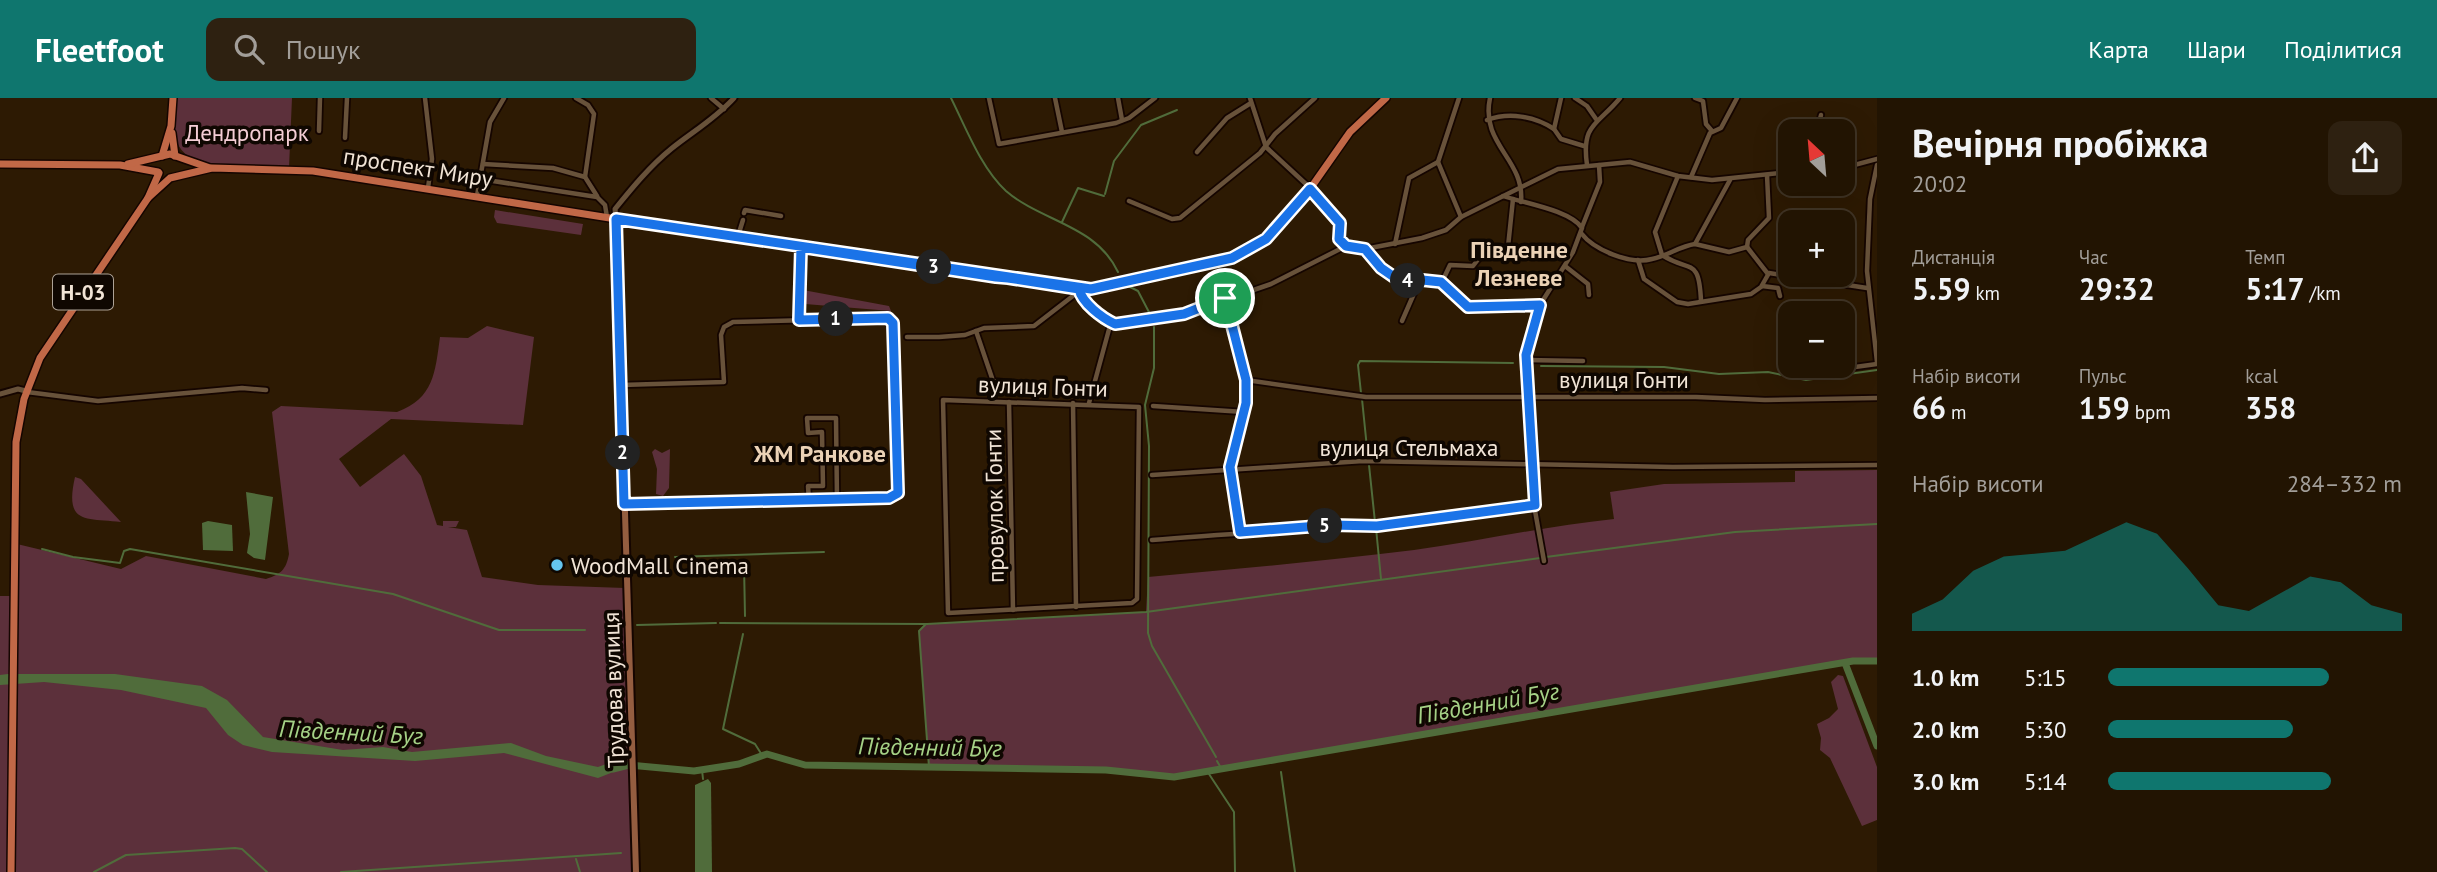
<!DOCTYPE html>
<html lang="uk">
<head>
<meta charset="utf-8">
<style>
  :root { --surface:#221402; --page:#2e2111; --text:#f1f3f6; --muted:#a29e99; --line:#3f3324; --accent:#0f766e }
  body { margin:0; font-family:"PT Sans",sans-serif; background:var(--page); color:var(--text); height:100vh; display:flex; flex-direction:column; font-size:26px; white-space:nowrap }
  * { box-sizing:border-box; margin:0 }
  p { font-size:23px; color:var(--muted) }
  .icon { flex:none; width:38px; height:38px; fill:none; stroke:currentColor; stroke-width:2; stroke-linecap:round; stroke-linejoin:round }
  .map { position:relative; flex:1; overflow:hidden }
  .details { display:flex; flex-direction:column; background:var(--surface); width:560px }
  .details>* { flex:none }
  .needle { width:46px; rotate:334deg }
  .buttons { position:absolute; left:1778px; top:21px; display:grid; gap:14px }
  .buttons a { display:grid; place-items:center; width:77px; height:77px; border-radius:14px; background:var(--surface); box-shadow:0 7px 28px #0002,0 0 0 2px var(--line); font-size:35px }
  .pin { position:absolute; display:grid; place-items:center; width:60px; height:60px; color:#fff; margin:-30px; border:4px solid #fff; border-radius:50%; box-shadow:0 2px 7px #0007 }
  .km { position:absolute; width:35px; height:35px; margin:-18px; border-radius:50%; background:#222; color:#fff; font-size:19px; line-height:35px; text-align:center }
  .round { display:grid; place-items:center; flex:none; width:74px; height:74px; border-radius:14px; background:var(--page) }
  .overview { display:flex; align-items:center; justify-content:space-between; height:119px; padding:0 35px }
  h1 { font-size:38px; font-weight:800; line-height:52px }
  .metrics { display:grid; grid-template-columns:repeat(3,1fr); gap:10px; height:119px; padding:7px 35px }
  .metrics div { display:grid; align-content:center }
  .metrics b { font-size:30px; font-weight:800 }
  .metrics small { font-size:19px; font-weight:400 }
  .metrics p { font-size:19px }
  .chart { height:196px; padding:14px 35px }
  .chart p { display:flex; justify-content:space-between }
  .chart svg { width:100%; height:126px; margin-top:7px; fill:var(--accent); opacity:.7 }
  ul { padding:0 35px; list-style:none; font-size:23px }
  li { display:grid; grid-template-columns:112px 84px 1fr; align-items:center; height:52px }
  li i { height:18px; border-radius:9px; background:var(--accent) }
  header { display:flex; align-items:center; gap:42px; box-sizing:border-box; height:98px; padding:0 35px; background:var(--accent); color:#fff }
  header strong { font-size:33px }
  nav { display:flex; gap:38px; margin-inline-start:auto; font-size:24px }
  .search { width:490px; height:63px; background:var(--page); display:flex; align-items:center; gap:18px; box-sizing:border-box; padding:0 24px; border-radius:14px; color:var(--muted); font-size:26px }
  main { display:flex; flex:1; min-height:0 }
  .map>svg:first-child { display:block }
</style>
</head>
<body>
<header>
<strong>Fleetfoot</strong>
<div class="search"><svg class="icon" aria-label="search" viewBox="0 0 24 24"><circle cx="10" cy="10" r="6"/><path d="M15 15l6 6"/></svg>Пошук</div>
<nav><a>Карта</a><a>Шари</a><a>Поділитися</a></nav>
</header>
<main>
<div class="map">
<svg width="1877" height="774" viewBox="0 0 1877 774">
  <rect width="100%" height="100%" fill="#2d1a03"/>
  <!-- green -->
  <g fill="#5c303b">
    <path d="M175,0h117l-3,70c-34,-1 -102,11 -114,-31 -4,-12 -1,-27 0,-39z"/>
    <path d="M495,112l88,14 -2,11 -84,-12 -3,-6z"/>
    <path d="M803,192l86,16 2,5 -86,-7z"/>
    <path d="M487,228l47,11 -11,88 -132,-6 -52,40 21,28 44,-33 17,22 16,49 6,1v-5h16l-3,6h-8l19,3 15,47 56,8 87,3 9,284h-621l4,-328 104,25 25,-13 120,23c15,-5 20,-9 23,-25l-17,-142 9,-6 116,6c37,-14 38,-39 43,-75l28,1z"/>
    <path d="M655,351l7,4 8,-4 -1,39 -6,8 -7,-2 1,-25 -5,-17z"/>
    <path d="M1877,372v191h-24l-679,116 -68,-7 -177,-3 -10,-136 8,-7 219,-12 2,-35c89,-8 177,-16 266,-27 67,-9 132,-24 200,-31l-4,-27 54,-8 131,-2v-11z"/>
    <path d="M75,379l6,2 40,43c-35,-4 -57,3 -46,-45z"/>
    <path d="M0,498h13l-3,276h-10z"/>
    <path d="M1838,577l5,1 34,91v53l-15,6 -32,-68 -10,-8 1,-12 -4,-14 12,-6 9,-9 -7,-27z"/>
  </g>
  <!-- water -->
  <g fill="#506c3b">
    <path d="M246,394l27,5 -8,63 -11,-2 -7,-5 3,-19z"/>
    <path d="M208,423l24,4 1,26 -30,-1 -1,-27z"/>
    <path d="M8,576h107l87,12 25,14 36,37 80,13 40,-3 29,5 99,-9 35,13 52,11 19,-7 4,9 -23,9 -94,-25 -89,8 -143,-9 -29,-7 -15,-10 -22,-27 -85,-18 -77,-8 -44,3v-10z"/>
    <path d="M708,681l3,4 1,89h-17v-87z"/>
  </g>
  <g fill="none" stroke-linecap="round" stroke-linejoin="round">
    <!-- stream -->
    <g stroke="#506c3b" stroke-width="2">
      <path d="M951,0c15,30 30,70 55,93 36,31 90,34 112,81"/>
      <path d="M1105,96l9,-33 27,-36 36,-15"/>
      <path d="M1062,124l16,-34 26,8"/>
      <path d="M1128,188l10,5 13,25"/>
      <path d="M1154,229v41l-9,37 4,41 -1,187 4,13 64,111"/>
      <path d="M1541,268l123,1 55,7 49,-2 38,8 71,-10"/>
      <path d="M1361,295l-3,-28 2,-4 153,2"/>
      <path d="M1362,301l6,59"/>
      <path d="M1369,367l6,57"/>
      <path d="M1376,430l5,51"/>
      <path d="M42,451l31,8 47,6 4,-12 6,-2 263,45 106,36h86"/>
      <path d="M675,459l149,-5"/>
      <path d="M1546,459l189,-25 142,-8"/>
      <path d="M744,467l1,51"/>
      <path d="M720,525l207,1 219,-12 394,-54"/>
      <path d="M926,526l-7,7 10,136"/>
      <path d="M637,527l79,-2"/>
      <path d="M743,536l-20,95 32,15 7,11"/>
      <path d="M1217,663l4,7"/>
      <path d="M702,672l1,9"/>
      <path d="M1207,673l27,41 1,60"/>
      <path d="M1281,674l14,100"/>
      <path d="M576,761l4,13"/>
      <path d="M94,774l32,-17 109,-7 7,1 25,23"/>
      <path d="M341,774l280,-19"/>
    </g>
    <!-- river -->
    <g stroke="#506c3b" stroke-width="7">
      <path d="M1845,565l32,83"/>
      <path d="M613,671l16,-4 65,6 45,-7 28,-10 38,11 301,5 68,7 679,-116h24"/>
    </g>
    <defs>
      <g id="minor">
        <path d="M425,0l7,61 -4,29"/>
        <path d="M576,0l12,7 6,9 -9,63"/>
        <path d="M711,0l13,11"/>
        <path d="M989,0l10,46 117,-21 13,-5 26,-20"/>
        <path d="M1055,0l7,34"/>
        <path d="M1118,0l4,22"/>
        <path d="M1250,0l16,49 41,38 33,38 -1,16 7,7"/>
        <path d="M1459,0l-21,64 23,55"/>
        <path d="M1490,0c-10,47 35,61 31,104"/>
        <path d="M1561,0l-7,31 7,10 23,7"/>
        <path d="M1575,0l12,8 9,13"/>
        <path d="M1695,0l8,3 3,23 6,7"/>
        <path d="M1487,22c22,-8 47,-4 67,9"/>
        <path d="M319,33l1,-33"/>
        <path d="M1817,33l4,-16"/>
        <path d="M345,40l2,-40"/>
        <path d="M1197,54l30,-34 24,-15"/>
        <path d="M483,66l70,4 32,9 12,19"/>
        <path d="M1587,67c-6,-42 11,-40 33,-67"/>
        <path d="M1877,67l-7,34 -3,72 10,91"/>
        <path d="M1843,70l34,-9"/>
        <path d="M1678,78l-23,56 7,23c28,18 37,1 39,46"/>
        <path d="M1691,79l19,-44 11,-5 16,-30"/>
        <path d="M480,81l117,18 8,8 2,12"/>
        <path d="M477,98l13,-74 14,-24"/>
        <path d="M1503,98c20,7 67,14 79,32l-9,24 -33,53 -14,50 8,150 10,56"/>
        <path d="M1129,103l43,18 8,-1 80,-65 15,-19 40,-36"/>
        <path d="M744,115l1,-3 36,6"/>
        <path d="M1582,129l18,-45 -1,-17"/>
        <path d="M1581,135c13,17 49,32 71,26 15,-3 28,-13 43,-15l35,-64"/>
        <path d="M738,138l5,-16"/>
        <path d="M1395,146l14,-66 29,-16"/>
        <path d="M1695,146l34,8 18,-5 21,27"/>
        <path d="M1747,149l1,-7 21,-22 -2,-43"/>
        <path d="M1366,152l15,18 13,9 48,5 26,25 72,-2"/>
        <path d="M1638,162l6,19 33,23 11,2 63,-10 10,-7 8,-14 98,15"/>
        <path d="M1565,168l23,18 1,11"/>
        <path d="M1442,184l8,-17 23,1 13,-17 22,-2 5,-48"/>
        <path d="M1762,188l16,2 2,8"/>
        <path d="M1079,191l10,14 25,20 9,1 61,-10 87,-30 75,-38 19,3 57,-11 24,-8 15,-13 97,-48 72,-7 48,14 34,4 78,-8"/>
        <path d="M1225,200l21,82v23l-16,64 10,65"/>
        <path d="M799,222l2,-73"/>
        <path d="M1402,223l17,-39"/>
        <path d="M976,233l16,47 -1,23"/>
        <path d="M907,239h32l26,-2 19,-7 50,-2 44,-34"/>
        <path d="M1526,262l57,1"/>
        <path d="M1855,269l22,-3"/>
        <path d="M1246,282l120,17h330l69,3 112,-2"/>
        <path d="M992,283l46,4"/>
        <path d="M621,287l103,-3 -3,-47 3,-8 9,-5 155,-4 5,4 6,166 -4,8 -91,6 -180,2"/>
        <path d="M27,294l71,9 144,-13 24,2"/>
        <path d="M943,302l196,7 -2,192 -5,4 -184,10z"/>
        <path d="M1009,304l4,208"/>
        <path d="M1073,305l3,204"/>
        <path d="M1089,305l22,-81"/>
        <path d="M1153,308l91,6"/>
        <path d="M1152,377l211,-14 310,6 204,-2"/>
        <path d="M809,403l-1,-15h15l-1,-54 -14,1 -1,-15h29l1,82"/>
        <path d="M1152,442c127,-11 256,-13 382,-35"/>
      </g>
      <g id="tertiary">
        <path d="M616,121l-1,-10c17,-21 35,-43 56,-60 21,-17 44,-30 63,-51"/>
        <path d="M0,296l18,-5 8,2"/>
      </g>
      <path id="secondary" d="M616,121l20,653"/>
      <g id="primary">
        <path d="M172,35l3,23"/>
        <path d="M162,58l9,-30 2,-28"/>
        <path d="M0,66l120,1 38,7"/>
        <path d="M128,66l42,-10 40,14"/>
        <path d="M148,100l22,-20 42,-10 101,3 303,48 475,70 141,-31 34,-19 44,-50 40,-57 36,-34"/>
        <path d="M11,774l5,-430 8,-43 16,-41 108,-160 11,-25"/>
      </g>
    </defs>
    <!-- minor casing -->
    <use href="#minor" stroke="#150500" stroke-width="8"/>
    <!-- tertiary casing -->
    <use href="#tertiary" stroke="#150500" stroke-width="9"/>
    <!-- secondary casing -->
    <use href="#secondary" stroke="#150500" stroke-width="10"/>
    <!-- primary casing -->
    <use href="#primary" stroke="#150500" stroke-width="10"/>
    <!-- minor -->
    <use href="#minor" stroke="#68523a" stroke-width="4.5"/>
    <!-- tertiary -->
    <use href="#tertiary" stroke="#68523a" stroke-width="5"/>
    <!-- secondary -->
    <use href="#secondary" stroke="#945d40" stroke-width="6"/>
    <!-- primary -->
    <use href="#primary" stroke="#c16847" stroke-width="7"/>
  </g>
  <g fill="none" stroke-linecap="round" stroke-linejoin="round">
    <defs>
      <path id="route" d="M1225,200l-41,16 -69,10c-13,-6 -33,-21 -36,-35l-71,-11 -12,-1 -195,-30 -2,73 89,-2 5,5 5,170 -9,5 -265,6 -8,-285 475,70 141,-31 34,-19 44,-50 30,34 -1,16 7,7 19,3 16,19 13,9 47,5 27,25 72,-2 -14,50 9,150 -158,21 -46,-1 -91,7 -10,-65 16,-64v-23l-21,-82"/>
    </defs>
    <!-- route casing -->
    <use href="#route" stroke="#fff" stroke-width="14"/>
    <!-- route -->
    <use href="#route" stroke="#1a73e8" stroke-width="9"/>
  </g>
  <!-- markers -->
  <circle fill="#65c5ee" stroke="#0f0701" stroke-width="2.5" cx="557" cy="467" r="7"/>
  <g text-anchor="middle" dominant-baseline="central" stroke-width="7" stroke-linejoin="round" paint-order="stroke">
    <!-- shield labels -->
    <rect fill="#0f0701" stroke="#ada296" stroke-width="2" x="53" y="176.5" width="60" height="35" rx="5"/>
    <g font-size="21" font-weight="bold" fill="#f1e4d6">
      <text x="83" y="194">Н-03</text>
    </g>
    <!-- park labels -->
    <g font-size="23" fill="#f4cdd5" stroke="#0f0701">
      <text x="247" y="34">Дендропарк</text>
    </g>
    <!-- street labels -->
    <g font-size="23" fill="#f1e4d6" stroke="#0f0701">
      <text transform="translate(418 69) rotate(9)">проспект Миру</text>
      <text x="1624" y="281">вулиця Гонти</text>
      <text transform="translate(1043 288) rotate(2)">вулиця Гонти</text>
      <text x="1409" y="349">вулиця Стельмаха</text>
      <text transform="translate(994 408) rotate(-91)">провулок Гонти</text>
      <text transform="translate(613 592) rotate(-92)">Трудова вулиця</text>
    </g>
    <!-- poi labels -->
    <g font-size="23" fill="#f1e4d6" stroke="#0f0701" text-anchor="start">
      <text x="571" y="467">WoodMall Cinema</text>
    </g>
    <!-- neighbourhood labels -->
    <g font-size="24" font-weight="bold" fill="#ebd2b6" stroke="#0f0701">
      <text x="1519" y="151">Південне<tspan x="1519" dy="28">Лезневе</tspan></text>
      <text x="820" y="355">ЖМ Ранкове</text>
    </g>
    <!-- water labels -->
    <g font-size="24" font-style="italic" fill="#a5d186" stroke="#0f0701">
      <text transform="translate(1488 605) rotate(-10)">Південний Буг</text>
      <text transform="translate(351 634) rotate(3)">Південний Буг</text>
      <text transform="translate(930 649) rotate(1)">Південний Буг</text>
    </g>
  </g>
</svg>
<div class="buttons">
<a><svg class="needle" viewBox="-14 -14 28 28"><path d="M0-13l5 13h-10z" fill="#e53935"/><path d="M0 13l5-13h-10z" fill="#a29e99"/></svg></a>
<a>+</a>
<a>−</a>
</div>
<div class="pin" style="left:1225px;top:200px;background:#1e9e55"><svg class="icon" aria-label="arrive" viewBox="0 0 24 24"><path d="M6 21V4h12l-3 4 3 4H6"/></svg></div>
<b class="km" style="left:836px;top:221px">1</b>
<b class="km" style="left:623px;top:355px">2</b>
<b class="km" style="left:934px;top:169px">3</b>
<b class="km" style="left:1408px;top:183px">4</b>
<b class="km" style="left:1325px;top:428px">5</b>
</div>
<section class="details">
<div class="overview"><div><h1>Вечірня пробіжка</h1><p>20:02</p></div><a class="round"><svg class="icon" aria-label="share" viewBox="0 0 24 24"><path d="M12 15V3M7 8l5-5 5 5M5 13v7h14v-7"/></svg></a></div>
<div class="metrics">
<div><p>Дистанція</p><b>5.59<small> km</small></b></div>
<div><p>Час</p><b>29:32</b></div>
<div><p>Темп</p><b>5:17<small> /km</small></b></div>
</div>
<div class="metrics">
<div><p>Набір висоти</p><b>66<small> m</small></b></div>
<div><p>Пульс</p><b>159<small> bpm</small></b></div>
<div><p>kcal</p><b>358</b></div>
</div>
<div class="chart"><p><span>Набір висоти</span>284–332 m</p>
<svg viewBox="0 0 160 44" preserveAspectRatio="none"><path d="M0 44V38L10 33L20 23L30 18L40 17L50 16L60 11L70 6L80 10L90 22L100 35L110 37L120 31L130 25L140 27L150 35L160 38V44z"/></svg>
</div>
<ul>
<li><b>1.0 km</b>5:15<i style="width:75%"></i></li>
<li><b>2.0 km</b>5:30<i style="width:63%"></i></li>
<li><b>3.0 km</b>5:14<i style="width:76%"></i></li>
</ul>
</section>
</main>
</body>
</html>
